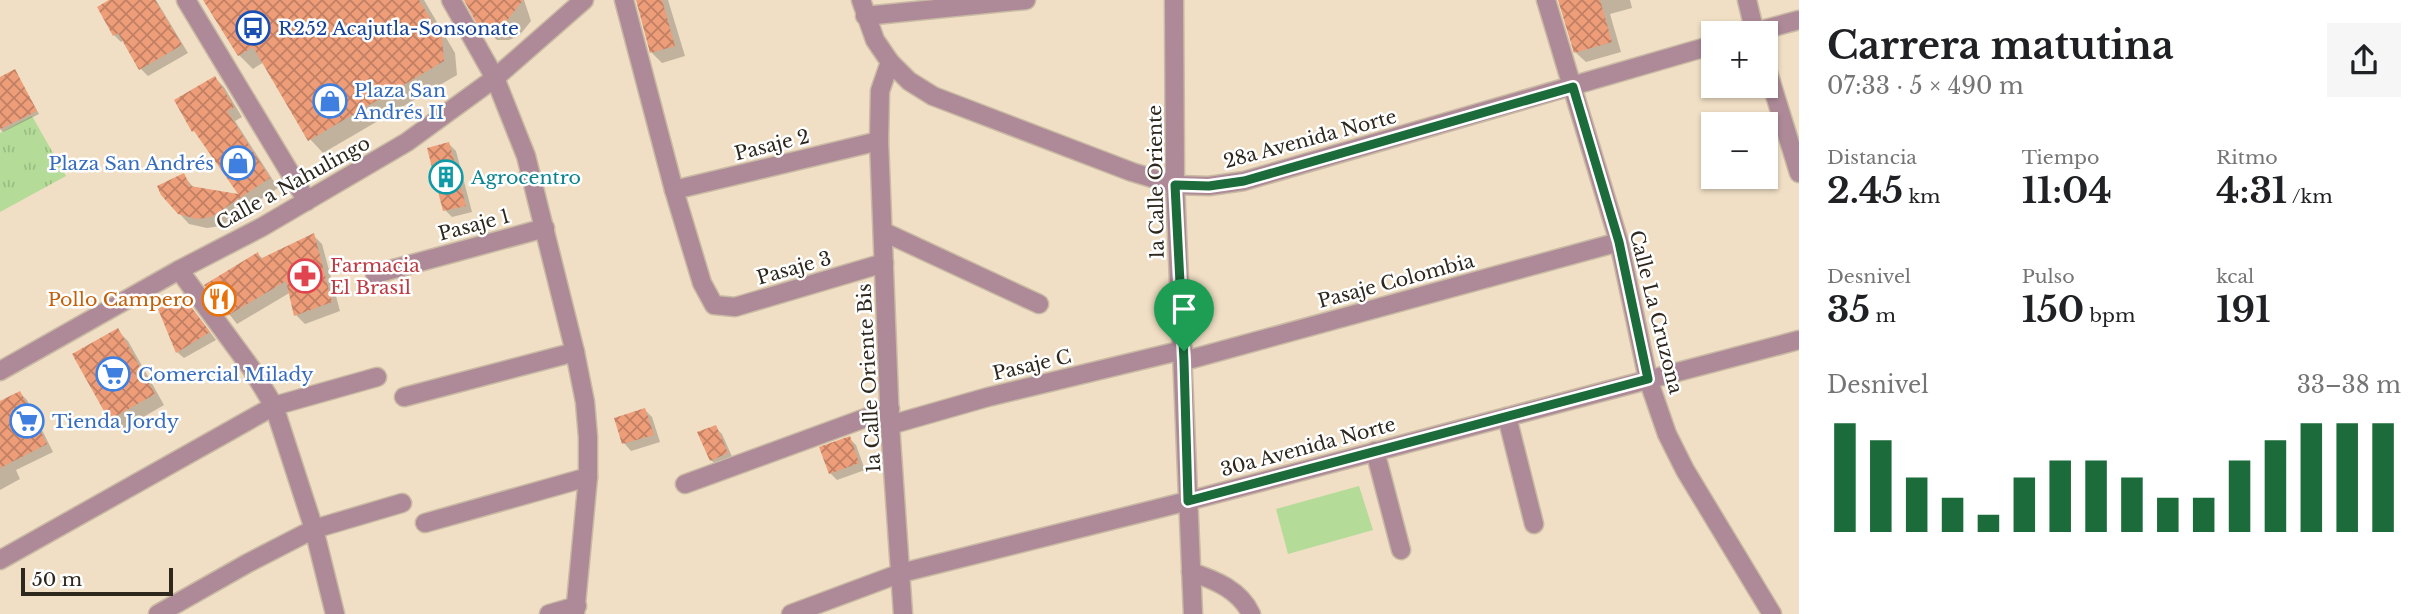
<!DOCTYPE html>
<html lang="es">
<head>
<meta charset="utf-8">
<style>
  :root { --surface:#fff; --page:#f6f6f6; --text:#202124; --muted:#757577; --accent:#1b6b3b }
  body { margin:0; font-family:"Libre Baskerville",serif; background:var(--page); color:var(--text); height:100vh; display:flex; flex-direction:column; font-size:26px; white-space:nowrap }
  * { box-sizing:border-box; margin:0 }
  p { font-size:23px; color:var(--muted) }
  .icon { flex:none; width:38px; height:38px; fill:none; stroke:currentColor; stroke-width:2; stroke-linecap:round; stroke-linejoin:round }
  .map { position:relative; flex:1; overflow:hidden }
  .sheet { display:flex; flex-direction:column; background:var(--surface); width:630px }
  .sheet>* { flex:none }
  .buttons { position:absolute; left:1701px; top:21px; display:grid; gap:14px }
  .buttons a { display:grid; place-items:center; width:77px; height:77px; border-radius:0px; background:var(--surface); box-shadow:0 2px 5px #0004; font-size:35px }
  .scale { position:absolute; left:21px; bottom:18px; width:152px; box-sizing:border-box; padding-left:7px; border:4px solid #2d271d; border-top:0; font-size:19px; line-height:24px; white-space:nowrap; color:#2d271d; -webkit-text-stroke:5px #fff; paint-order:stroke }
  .pin { position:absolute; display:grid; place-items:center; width:60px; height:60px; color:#fff; margin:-72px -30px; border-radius:50% 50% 50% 0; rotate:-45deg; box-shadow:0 0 7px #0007 }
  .pin .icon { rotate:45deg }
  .round { display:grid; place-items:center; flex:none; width:74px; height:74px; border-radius:0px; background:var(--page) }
  .head { display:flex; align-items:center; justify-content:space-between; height:119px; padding:0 28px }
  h1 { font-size:38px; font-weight:800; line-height:52px }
  .stats { display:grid; grid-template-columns:repeat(3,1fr); gap:10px; height:119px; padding:7px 28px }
  .stats div { display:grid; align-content:center }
  .stats b { font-size:35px; font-weight:800 }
  .stats small { font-size:19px; font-weight:400 }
  .stats p { font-size:19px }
  .chart { height:196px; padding:14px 28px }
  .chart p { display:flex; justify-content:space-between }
  .chart svg { width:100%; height:126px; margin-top:7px; stroke:var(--accent); stroke-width:6 }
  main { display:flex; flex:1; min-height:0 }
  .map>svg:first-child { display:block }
</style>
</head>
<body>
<main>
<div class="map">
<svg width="1799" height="614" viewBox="0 0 1799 614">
  <defs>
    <pattern id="grass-tufts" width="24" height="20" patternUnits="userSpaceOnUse" patternTransform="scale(1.75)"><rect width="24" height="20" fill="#b4db97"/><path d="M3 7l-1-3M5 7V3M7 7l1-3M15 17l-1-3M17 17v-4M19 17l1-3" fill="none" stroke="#9bbc82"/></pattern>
    <pattern id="building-cross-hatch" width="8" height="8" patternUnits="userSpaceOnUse" patternTransform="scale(1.75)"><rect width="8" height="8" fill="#ee9d79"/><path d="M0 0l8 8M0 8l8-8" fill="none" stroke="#c18063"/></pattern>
  </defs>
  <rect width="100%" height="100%" fill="#f0dfc5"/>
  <!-- grass -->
  <path fill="url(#grass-tufts)" d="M32,116l34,60 -66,36v-79z"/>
  <!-- pitch -->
  <path fill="#b4db97" d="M1359,486l14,44 -85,24 -12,-45z"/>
  <!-- shadow -->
  <g fill="#0003">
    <path d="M113,0h43l32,53 -40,23 -7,-7 -17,-29 -3,2 -7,-7z"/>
    <path d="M205,0h219l31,53 2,22 -134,78 -13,-14 -46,-77 -11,7 -14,-14z"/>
    <path d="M466,0h58l7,21 -12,15 -10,4h-12l-18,-17z"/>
    <path d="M638,0h30l17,56 -23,7 -11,-11z"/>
    <path d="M1560,0h70l2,8 -22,6 11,38 -35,10 -11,-10z"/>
    <path d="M15,71l24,43 -36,18 -3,-3v-50z"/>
    <path d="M215,78l9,9 18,30 -7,4 43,67 -57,38 -14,2 -18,-4 -10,-11 4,-38 12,14 47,8z"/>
    <path d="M449,144l7,7 16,61 -20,5 -7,-7z"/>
    <path d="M313,235l9,9 18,67 -35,13 -9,-9 -5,-23 -54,32 -30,-38 51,-32 5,5z"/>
    <path d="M189,304l27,36 -32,18 -7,-6z"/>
    <path d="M117,330l11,11 36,64 -43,25 -10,-11z"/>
    <path d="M20,393l7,7 26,52 -37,18 4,9 -20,11v-86z"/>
    <path d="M645,410l7,7 8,25 -29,9 -7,-8z"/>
    <path d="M715,427l7,7 12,27 -16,6 -7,-7z"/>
    <path d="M849,438l7,7 9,25 -28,10 -7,-7z"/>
  </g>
  <!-- building -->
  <g fill="url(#building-cross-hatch)">
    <path d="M109,0h46l27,45 -43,25 -21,-37 -5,3 -16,-29z"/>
    <path d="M203,0h216l23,38 2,23 -136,80 -55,-94 -15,9z"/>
    <path d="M464,0h59l-18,23 -10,4h-14l-4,-3z"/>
    <path d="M636,0h26l13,46 -25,7z"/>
    <path d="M1558,0h42l12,42 -38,11z"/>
    <path d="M15,69l22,42 -37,18v-52z"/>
    <path d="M215,76l19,31 -7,4 43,67 -59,39 -14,2 -19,-5 -17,-19 -4,-9 27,-13 6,13 48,8 -44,-63 -2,1 -18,-32z"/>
    <path d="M449,142l17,64 -23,5 -16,-63z"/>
    <path d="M314,233l18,69 -38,14 -8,-35 -59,35 -23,-31 54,-33 2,7z"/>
    <path d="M182,295l28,37 -34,21 -18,-44z"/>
    <path d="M118,328l37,66 -46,26 -37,-66z"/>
    <path d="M20,391l27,53 -47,24v-67z"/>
    <path d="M645,408l9,27 -32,9 -8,-26z"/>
    <path d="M716,425l12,28 -18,8 -13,-29z"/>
    <path d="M850,436l9,27 -30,11 -10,-27z"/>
  </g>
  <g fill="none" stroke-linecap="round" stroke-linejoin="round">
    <defs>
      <g id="minor">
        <path d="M186,0l121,201"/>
        <path d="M451,0l44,78 31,78 49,196 10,50 3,35v40l-13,137"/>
        <path d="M624,0l50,190 28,93 12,22 21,2 149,-44"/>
        <path d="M861,0l14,40 15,22 -10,29 -1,50 11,284 13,189"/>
        <path d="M1174,0l1,185 18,429"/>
        <path d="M1546,0l73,242 29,137 19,55 18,36 87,144"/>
        <path d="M1747,0l8,33"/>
        <path d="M865,16l161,-16"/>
        <path d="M1751,33l48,-13"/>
        <path d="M890,62l19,19 24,15 199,76 43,13 34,1 35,-5 469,-136"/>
        <path d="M1766,66l33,107"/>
        <path d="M674,190l205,-49"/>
        <path d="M884,232l155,72"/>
        <path d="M179,270l72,98 23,38 40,123 21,85"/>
        <path d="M375,274l170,-46"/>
        <path d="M1184,361l435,-119"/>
        <path d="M404,397l171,-45"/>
        <path d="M1507,417l27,107"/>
        <path d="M890,425l98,-28 195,-47"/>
        <path d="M1375,451l26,99"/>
        <path d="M685,484l205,-75"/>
        <path d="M425,523l163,-46"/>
        <path d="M0,560l274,-154 103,-29"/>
        <path d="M1191,572c24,8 49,18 60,42"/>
        <path d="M158,614l90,-51 66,-34 88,-26"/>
        <path d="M549,614l28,-8"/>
        <path d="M791,614l110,-41 287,-72 611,-161"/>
      </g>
      <path id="tertiary" d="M0,371l179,-101 83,-43 145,-85 88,-64 89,-78"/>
    </defs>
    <!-- minor casing -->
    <use href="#minor" stroke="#c9baa3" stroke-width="21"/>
    <!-- tertiary casing -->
    <use href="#tertiary" stroke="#c9baa3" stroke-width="21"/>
    <!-- minor -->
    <use href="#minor" stroke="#ae8a98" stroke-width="18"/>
    <!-- tertiary -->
    <use href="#tertiary" stroke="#ae8a98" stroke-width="18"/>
  </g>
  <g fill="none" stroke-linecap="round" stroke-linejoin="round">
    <defs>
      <path id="route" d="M1573,87l46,155 29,137 -460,122 -4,-140 -9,-176 34,1 35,-5z"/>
    </defs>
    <!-- route casing -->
    <use href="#route" stroke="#fff" stroke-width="14"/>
    <!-- route -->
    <use href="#route" stroke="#1b6b3b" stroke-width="9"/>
  </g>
  <!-- icons -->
  <defs>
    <symbol id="bus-ring" viewBox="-11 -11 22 22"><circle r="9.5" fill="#fff" stroke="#1a4fb4" stroke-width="1.5"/><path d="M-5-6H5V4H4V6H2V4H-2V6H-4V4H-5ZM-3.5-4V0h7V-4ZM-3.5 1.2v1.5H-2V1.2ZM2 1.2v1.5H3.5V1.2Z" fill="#1a4fb4"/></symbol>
    <symbol id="shop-ring" viewBox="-11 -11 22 22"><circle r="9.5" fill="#fff" stroke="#3f7fe0" stroke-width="1.5"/><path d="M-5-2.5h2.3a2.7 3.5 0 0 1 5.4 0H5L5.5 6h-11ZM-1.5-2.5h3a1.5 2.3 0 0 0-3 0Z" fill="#3f7fe0"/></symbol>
    <symbol id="building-ring" viewBox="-11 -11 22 22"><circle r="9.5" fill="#fff" stroke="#0f9aa8" stroke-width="1.5"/><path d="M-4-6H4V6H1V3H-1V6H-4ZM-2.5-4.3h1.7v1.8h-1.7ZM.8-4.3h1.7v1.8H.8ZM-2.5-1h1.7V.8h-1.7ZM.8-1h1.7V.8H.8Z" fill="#0f9aa8"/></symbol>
    <symbol id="pharmacy-ring" viewBox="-11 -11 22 22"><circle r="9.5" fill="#fff" stroke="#e0444e" stroke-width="1.5"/><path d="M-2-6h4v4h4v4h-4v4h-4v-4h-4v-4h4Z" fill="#e0444e"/></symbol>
    <symbol id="restaurant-ring" viewBox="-11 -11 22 22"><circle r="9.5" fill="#fff" stroke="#e8710a" stroke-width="1.5"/><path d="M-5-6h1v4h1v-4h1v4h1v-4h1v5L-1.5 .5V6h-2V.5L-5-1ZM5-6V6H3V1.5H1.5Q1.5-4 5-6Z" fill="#e8710a"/></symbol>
    <symbol id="supermarket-ring" viewBox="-11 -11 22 22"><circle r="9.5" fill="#fff" stroke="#3f7fe0" stroke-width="1.5"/><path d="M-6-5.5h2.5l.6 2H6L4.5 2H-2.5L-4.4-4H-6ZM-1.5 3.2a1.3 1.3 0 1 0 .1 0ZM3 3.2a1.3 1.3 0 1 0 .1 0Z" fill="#3f7fe0"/></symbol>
  </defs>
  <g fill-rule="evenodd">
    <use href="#bus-ring" x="234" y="9" width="38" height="38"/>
    <use href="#shop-ring" x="311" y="82" width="38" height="38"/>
    <use href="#shop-ring" x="219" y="144" width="38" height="38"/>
    <use href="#building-ring" x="427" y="158" width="38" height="38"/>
    <use href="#pharmacy-ring" x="286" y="257" width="38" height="38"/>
    <use href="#restaurant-ring" x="200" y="280" width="38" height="38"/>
    <use href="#supermarket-ring" x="94" y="355" width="38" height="38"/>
    <use href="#supermarket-ring" x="8" y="402" width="38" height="38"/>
  </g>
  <g text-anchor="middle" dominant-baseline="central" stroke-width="5" stroke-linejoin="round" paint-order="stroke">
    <!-- transit labels -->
    <g font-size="19" fill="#164399" stroke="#fff" text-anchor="start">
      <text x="278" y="28">R252 Acajutla-Sonsonate</text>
    </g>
    <!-- shop labels -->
    <g font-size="19" fill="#366cbe" stroke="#fff" text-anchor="start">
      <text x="354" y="90">Plaza San<tspan x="354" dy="22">Andrés II</tspan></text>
      <text x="214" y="163" text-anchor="end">Plaza San Andrés</text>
      <text x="138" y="374">Comercial Milady</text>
      <text x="52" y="421">Tienda Jordy</text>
    </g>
    <!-- street labels -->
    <g font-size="19" fill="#2d271d" stroke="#fff">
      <text transform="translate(1310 139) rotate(-15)">28a Avenida Norte</text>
      <text transform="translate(772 145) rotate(-14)">Pasaje 2</text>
      <text transform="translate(1156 182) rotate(-91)">1a Calle Oriente</text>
      <text transform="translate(293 183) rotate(-29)">Calle a Nahulingo</text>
      <text transform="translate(474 225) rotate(-15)">Pasaje 1</text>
      <text transform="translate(794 268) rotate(-16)">Pasaje 3</text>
      <text transform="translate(1396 281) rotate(-15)">Pasaje Colombia</text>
      <text transform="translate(1656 312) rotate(76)">Calle La Cruzona</text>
      <text transform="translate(1032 365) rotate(-13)">Pasaje C</text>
      <text transform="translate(869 378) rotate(-93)">1a Calle Oriente Bis</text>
      <text transform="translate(1308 447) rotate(-15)">30a Avenida Norte</text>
    </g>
    <!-- culture labels -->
    <g font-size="19" fill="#0d838f" stroke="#fff" text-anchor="start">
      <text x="471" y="177">Agrocentro</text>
    </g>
    <!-- health labels -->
    <g font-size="19" fill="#be3a42" stroke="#fff" text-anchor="start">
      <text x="330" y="265">Farmacia<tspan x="330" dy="22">El Brasil</tspan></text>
    </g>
    <!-- food labels -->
    <g font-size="19" fill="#c56008" stroke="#fff" text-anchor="end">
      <text x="194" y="299">Pollo Campero</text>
    </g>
  </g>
</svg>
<div class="buttons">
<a>+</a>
<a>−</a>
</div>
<div class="scale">50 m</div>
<div class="pin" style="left:1184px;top:351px;background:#1e9e55"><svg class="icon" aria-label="arrive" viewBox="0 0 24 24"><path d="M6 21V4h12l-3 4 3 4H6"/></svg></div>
</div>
<section class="sheet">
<div class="head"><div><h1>Carrera matutina</h1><p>07:33 · 5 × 490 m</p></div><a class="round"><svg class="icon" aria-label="share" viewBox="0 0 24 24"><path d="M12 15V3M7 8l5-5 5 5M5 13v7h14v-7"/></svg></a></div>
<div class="stats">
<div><p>Distancia</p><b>2.45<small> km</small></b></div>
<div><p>Tiempo</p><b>11:04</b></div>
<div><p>Ritmo</p><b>4:31<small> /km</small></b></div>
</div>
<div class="stats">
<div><p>Desnivel</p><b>35<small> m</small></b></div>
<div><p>Pulso</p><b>150<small> bpm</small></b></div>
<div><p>kcal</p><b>191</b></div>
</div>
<div class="chart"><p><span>Desnivel</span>33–38 m</p>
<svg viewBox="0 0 160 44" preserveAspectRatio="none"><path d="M5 44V6M15 44V12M25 44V25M35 44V32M45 44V38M55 44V25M65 44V19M75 44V19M85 44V25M95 44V32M105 44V32M115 44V19M125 44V12M135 44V6M145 44V6M155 44V6"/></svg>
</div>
</section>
</main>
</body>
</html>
